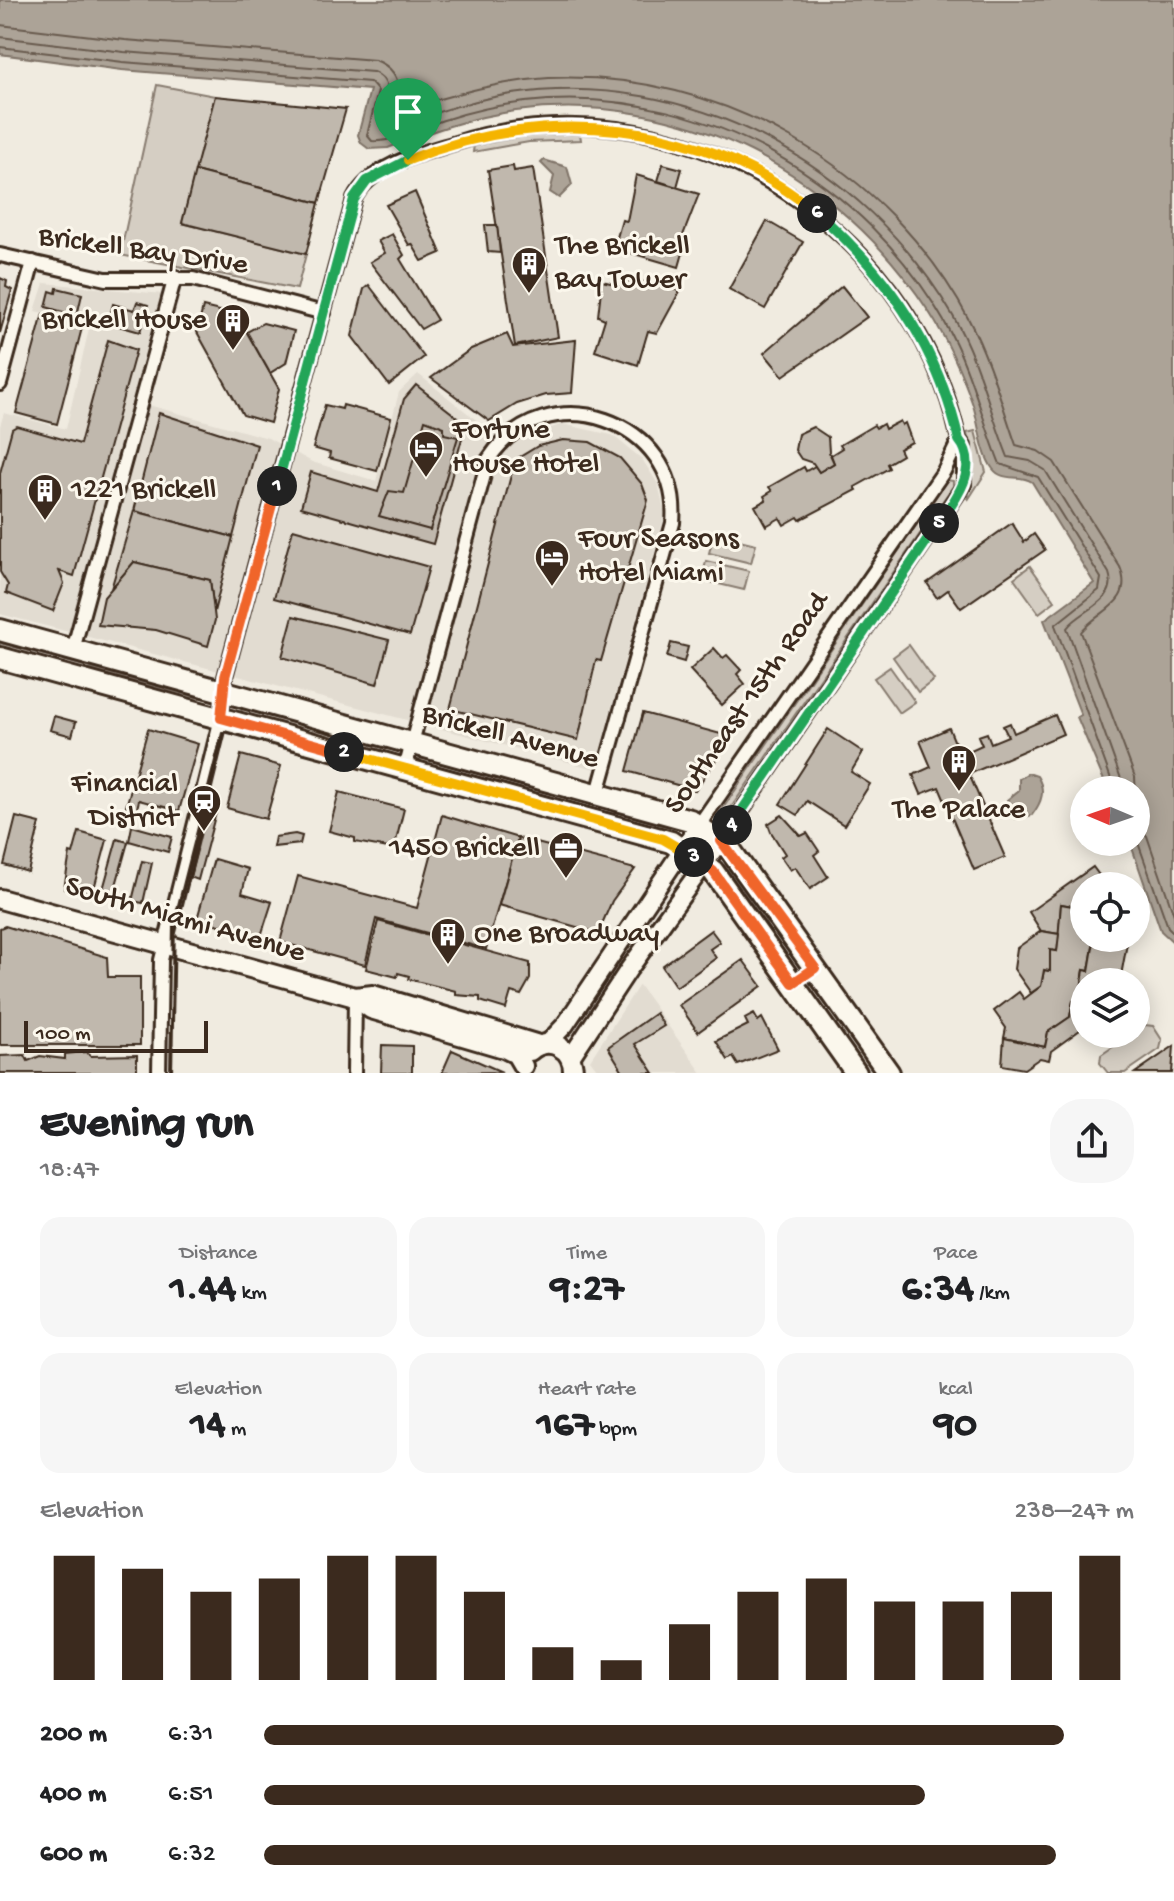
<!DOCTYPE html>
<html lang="en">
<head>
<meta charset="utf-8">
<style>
  :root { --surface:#fff; --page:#f6f6f6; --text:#202124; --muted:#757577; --accent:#3b2a1e }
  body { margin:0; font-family:"Gochi Hand",sans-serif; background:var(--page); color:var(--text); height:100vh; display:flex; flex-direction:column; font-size:30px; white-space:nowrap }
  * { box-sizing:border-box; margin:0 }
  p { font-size:26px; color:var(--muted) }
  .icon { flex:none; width:44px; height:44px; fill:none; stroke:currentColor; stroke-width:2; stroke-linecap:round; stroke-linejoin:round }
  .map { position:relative; height:1073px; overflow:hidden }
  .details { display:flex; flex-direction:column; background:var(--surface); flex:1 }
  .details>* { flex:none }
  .needle { width:52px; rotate:272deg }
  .controls { position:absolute; left:1070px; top:776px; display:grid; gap:16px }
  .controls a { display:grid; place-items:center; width:80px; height:80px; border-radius:50%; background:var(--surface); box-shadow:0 4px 20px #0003; font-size:40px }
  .scale { position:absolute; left:24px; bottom:20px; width:184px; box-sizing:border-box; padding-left:8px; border:4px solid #3b2a1e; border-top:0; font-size:22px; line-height:28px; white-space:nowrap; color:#3b2a1e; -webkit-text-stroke:6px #fbf7ec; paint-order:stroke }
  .pin { position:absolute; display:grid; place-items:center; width:68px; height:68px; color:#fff; margin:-82px -34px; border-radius:50% 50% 50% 0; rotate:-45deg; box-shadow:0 0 8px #0007 }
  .pin .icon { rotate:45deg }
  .km { position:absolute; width:40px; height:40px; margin:-20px; border-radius:50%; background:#222; color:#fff; font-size:22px; line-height:40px; text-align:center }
  .round { display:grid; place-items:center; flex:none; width:84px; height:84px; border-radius:32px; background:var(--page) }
  .summary { display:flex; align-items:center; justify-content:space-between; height:136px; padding:0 40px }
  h1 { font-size:44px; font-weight:700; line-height:60px }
  .stats { display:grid; grid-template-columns:repeat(3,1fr); gap:12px; height:136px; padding:8px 40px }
  .stats div { display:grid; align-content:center; border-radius:20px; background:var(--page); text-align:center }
  .stats b { font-size:40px; font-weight:700 }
  .stats small { font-size:22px; font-weight:400 }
  .stats p { font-size:22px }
  .chart { height:224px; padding:16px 40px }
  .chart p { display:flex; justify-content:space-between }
  .chart svg { width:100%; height:144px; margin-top:8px; stroke:var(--accent); stroke-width:6 }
  ul { padding:0 40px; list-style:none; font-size:26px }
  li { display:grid; grid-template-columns:128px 96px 1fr; align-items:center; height:60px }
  li i { height:20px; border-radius:10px; background:var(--accent) }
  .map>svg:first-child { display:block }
</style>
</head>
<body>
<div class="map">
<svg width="1174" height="1073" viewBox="0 0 1174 1073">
  <rect width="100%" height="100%" fill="#f0ebe0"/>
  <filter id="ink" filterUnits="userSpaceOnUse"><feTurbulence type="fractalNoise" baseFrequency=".0125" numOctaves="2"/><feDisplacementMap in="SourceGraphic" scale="16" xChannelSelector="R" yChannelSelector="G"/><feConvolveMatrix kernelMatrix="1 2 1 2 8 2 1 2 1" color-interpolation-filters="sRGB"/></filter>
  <g filter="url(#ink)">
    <!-- built -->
    <g fill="#e2dcd1">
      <path d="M44,283l119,11 -29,107 134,37 44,24 64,19 23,-89 19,-18 90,71 54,-21 50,11 30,24 16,25 7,30 -70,255 -595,-155v-188l4,-13 62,16 24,-105 -55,-13z"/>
      <path d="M639,985l63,88h-102l-10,-13z"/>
    </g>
    <!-- green -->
    <g fill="#d5cec3" stroke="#887c70" stroke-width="2">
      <path d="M157,85l58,11 -33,127 124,31 -9,35 -177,-34z"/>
      <path d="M580,134l1,6 -52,2 -56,10 1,-7 59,-10z"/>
      <path d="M975,431l11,41 -18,28 4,-30 -5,-37z"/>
      <path d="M947,480l6,1v5l-223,323 -5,13 -8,-5z"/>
      <path d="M714,534l42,10 -5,19 -42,-10z"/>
      <path d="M706,561l43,10 -5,19 -42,-10z"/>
      <path d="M1030,566l25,35 -16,12 -25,-35z"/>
      <path d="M0,643l160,44 27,1 13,5 -1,5 -108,-28h-26l-65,-19z"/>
      <path d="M909,645l25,35 -16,12 -25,-35z"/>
      <path d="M890,667l25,35 -16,11 -25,-35z"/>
      <path d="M243,706l146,39v3l-5,3 -135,-33 -9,-3z"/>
      <path d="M421,753l254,72v4l-56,-16 -37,-2 -162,-48z"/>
      <path d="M725,865l38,55 22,17 18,30 -2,4 -5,1 -75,-104z"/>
      <path d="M812,982l68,91h-17l-57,-86z"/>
      <path d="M1145,1025l8,1 9,14 -2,9 -35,24h-17l-8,-10 1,-8z"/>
    </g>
    <!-- water -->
    <g fill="#aca397" stroke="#7f7367" stroke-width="2">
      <path d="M0,0h1174v943l-13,-12 -31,-89h6v-52h-28l-31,-73 4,-2 -37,-95 50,-37 -62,-101c-12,-8 -29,0 -39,-13 -12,-16 -14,-45 -20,-64 -11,-32 -25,-64 -44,-93 -89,-138 -247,-223 -413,-201 -45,6 -87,21 -128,37l-19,1 -8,-6 -3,-8 12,-45 -248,-20 -122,-16z"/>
      <path d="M544,160l23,7 5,18 -13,13 -9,-6 4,-16 -13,-13z"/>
      <path d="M1028,773l9,3c9,14 5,26 -5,39l-16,4 -9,-6v-13l12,-10v-11z"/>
    </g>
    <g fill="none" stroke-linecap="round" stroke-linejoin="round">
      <!-- shore -->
      <g stroke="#685a4e" stroke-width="2">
        <path d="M0,25l125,15 250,20c22,8 27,25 23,46l3,4c50,-14 96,-29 148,-32 172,-8 340,90 420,242 21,40 32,82 47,125l22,6 16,11 66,105c15,37 -22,43 -39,65l54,145 1,20"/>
        <path d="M0,37l124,15 249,20c24,10 12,34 7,53l3,5c43,-13 84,-30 129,-36 177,-26 352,69 441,222 26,45 36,94 55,141l22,4 15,9 64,103c10,29 -29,37 -42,55l58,162"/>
        <path d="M0,47l123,15 247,20 8,9 -11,44 5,6c23,2 53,-16 75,-22 33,-11 67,-17 101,-19 162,-9 318,83 397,223 26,45 36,94 55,141l38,13 63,101 -2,12 -44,35 60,165"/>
        <path d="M1136,825l11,11 27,79"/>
        <path d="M1136,837l32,90 6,6"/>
      </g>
    </g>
    <!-- building -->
    <g fill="#c0b8ad" stroke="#3b2a1e" stroke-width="2">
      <path d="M215,96l131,13 -27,94 -124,-32z"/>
      <path d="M663,164l19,5 -5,18 -19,-6z"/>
      <path d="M513,166l1,5 19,-3 25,169 -43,9 -27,-176z"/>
      <path d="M195,171l124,32 -13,51 -124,-31z"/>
      <path d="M636,175l63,19 -17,44 5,1 -8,28 -65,-19 8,-28 5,1z"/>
      <path d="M415,192l26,61 -19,8 -10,-17 -3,1 -23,-40z"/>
      <path d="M767,221l36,21 -38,67 -36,-20z"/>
      <path d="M485,225h12l3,28 -12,-1z"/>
      <path d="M392,234l12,21 -4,4 37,61 -16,9 -51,-67 15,-9 -7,-12z"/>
      <path d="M624,277l56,14 -23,42 -9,-2 -10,34 -43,-14 10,-32 -7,-3 4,-35 21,5z"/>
      <path d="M0,278l7,3 -1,6 6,3 -12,43z"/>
      <path d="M369,285l55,72 -35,28 -37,-49 12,-47z"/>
      <path d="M842,286l25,31 -84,59 -19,-23z"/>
      <path d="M57,288l25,6 -5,22 -31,-9 4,-16 6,2z"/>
      <path d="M137,302l11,3 -8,27 -32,-9 5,-19 21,6z"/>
      <path d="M203,307l34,8 42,74 -9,34 -27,-8 -46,-83z"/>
      <path d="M43,314l40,10 -26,100 -41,-11z"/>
      <path d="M263,323l31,8 -8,32 -16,10 -23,-41z"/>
      <path d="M507,334l6,13 63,-7 -4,53 -26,2 -29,9 -28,17 -58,-43 40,-29z"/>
      <path d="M108,340l28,10 -62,226 -15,-5 5,12 -11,28 -47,-18 2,-8 -8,-13v-99l12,-44 5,-3 63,18z"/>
      <path d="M416,385l50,39 -33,120 -132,-37 10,-35 67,20 26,-93z"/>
      <path d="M325,405l17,4 1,-4 48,13 -14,53 -48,-13 1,-5 -17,-5z"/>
      <path d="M159,413l98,32 -24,92 -99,-26z"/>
      <path d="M425,420l19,7v7l14,3 -28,93 -51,-14 10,-25 15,2z"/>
      <path d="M900,421l2,4 3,-2 7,19 -13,7 3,6 -15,9 2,4 -34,19 2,3 -57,30 -2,-3 -14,8 -4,-7 -14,8 -11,-20 11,-6 -2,-4 8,-5 -3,-4 35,-20 2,4 9,-5 4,6 15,-9 -3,-8 11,-7 -2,-3 34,-20 2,3 7,-4 2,5z"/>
      <path d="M813,427l15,10 1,15 5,11 -15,9 -6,-9 -12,-4 -6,-9 3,-16z"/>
      <path d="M563,440l27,2 30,16 22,26 6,16 -47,161 -5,-1 -18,80 -128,-31 65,-249 23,-14z"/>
      <path d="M134,511l99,26 -19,75 -4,-32 -76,-18 -23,27z"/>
      <path d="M1012,523l12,19 10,-8 11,16 -84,58 -13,-18 -11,8 -10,-15z"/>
      <path d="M293,529l136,38 -19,68 -136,-37z"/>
      <path d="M134,562l76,18 5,40 -7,26 -52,-16 -58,-5 6,-28z"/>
      <path d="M293,616l96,24 -12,44 -95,-27z"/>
      <path d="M671,643l17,4 -4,15 -17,-5z"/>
      <path d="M714,648l9,10 4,-3 14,15 -4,4 8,10 -23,21 -32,-35z"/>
      <path d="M643,713l89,24 -37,53 -68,-19z"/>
      <path d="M1055,715l8,19 -94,40 36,83 -31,13 -35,-83 -18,7 -8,-19 18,-8 -11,-26 29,-13 11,27 22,-10 -4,-9 9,-3 4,10 17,-7 -5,-10 7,-3 4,10z"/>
      <path d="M54,716l22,6 -4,14 -22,-6z"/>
      <path d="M148,729l50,15 -19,67 -40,-11 -3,13 -11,-3z"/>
      <path d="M828,729l35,23 -12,20 19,12 -26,41 -37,-24 -9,14 -18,-11z"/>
      <path d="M241,755l40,11 -15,53 -39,-11z"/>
      <path d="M339,792l65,17 -10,40 -39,-7v-4l-26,-7z"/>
      <path d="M205,798l14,3 -21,79 -8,-3 7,-27 -5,-1z"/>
      <path d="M442,815l76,23 -32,111 -110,-30 -11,46 -85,-23 18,-66 119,32z"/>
      <path d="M782,815l19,21 6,-3 12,18 -5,4 14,22 -18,12 -15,-22 -5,3 -9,-13 4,-3 -14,-22 -3,-8z"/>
      <path d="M16,817l24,6 -12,49 -24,-7z"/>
      <path d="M132,826l40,11 -4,15 -39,-11z"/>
      <path d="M79,832l28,8 -15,56 -28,-7 6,-36 3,1z"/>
      <path d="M295,834l7,2 -2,8 -27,3 2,-10z"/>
      <path d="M518,838l117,31 -23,32 -14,32 -99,-28z"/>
      <path d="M117,839l11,3 -15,54 -11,-3z"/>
      <path d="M214,859l34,10 -6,24 30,9 -11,34 -64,-17z"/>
      <path d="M142,861l10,2 -9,40 -11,-2z"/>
      <path d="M1093,867l14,19h-23v22l-23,-4 -2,30 -18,-3 -12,-19z"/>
      <path d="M1061,904l23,4v30h16v4l-6,-1 -5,30 -5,-1 -5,32 -6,-1 -3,16 -22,15 -3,15 -41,-9 2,-10 -12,-17 25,-19 5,7 17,-13 3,-16 6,1v-21l7,1z"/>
      <path d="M378,921l152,42v16l-9,16 -10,-3 -5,17 -26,-8v-4l-24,-2v-4l-48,-12 1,-3 -11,-3 -1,4 -31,-8z"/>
      <path d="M5,926l102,31 1,20h32v68h-140v-117z"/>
      <path d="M711,930l9,12 -10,7 6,9 -40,29 -14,-21z"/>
      <path d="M1041,931l18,3 -2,17 -7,-1v21l-6,-1 -3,16 -10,7 -17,-24 3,-21z"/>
      <path d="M1100,938h28l-8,43 -36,1v45l-33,24 -2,9 -9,-2 -16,11 -22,-4 2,-27 41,9 3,-15 22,-15 3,-16 6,1 5,-32 5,1 5,-30 6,1z"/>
      <path d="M743,960l19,26 -64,46 -19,-27z"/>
      <path d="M656,1013l8,13 -29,18 19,29h-30l-16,-26z"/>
      <path d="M754,1014l4,7 4,-3 16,31 -40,16 -5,-8 -5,3 -12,-19 32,-16 -3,-6z"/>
      <path d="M382,1045l30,1v27h-31z"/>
      <path d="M1174,1046l-2,27h-37z"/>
      <path d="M452,1050l50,22 -60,1z"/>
      <path d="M86,1052l5,4 46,-1v18h-137v-17l25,-1 3,6 12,-5 25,3v-5z"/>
    </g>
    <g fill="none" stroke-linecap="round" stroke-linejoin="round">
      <defs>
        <g id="minor">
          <path d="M0,255l106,24h87l131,34"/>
          <path d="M0,384l33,-122"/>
          <path d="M73,650l102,-373"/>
          <path d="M405,769l83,-309c57,-87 194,-41 185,63l-75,270"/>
          <path d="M699,825l245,-354 15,-31"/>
          <path d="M159,1073l2,-113 60,-242 4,-41 129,-478c16,-33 65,-45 98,-55 219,-71 458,73 507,296l5,6v39l-243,356"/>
          <path d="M354,1073l1,-76"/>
        </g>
        <g id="tertiary">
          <path d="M548,1043l17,-18 134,-200"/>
          <path d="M571,1057l58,-88 92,-128"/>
        </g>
        <g id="secondary">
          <path d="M0,899l355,98 16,12 133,39 12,6 7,12"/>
          <path d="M355,997l18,-2 166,50"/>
          <path d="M530,1051c19,-16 44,-3 43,22"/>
        </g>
        <g id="primary">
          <path d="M0,630l690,190 39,28 160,225"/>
          <path d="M0,658l671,184 42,29 143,202"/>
        </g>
      </defs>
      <!-- minor casing -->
      <use href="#minor" stroke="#3b2a1e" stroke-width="18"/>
      <!-- tertiary casing -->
      <use href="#tertiary" stroke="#3b2a1e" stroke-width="22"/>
      <!-- secondary casing -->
      <use href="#secondary" stroke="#3b2a1e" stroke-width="24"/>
      <!-- primary casing -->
      <use href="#primary" stroke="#3b2a1e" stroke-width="26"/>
      <!-- minor -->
      <use href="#minor" stroke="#fbf7ec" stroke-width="12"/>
      <!-- tertiary -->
      <use href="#tertiary" stroke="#fbf7ec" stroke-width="16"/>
      <!-- secondary -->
      <use href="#secondary" stroke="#fbf7ec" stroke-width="18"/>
      <!-- primary -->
      <use href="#primary" stroke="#fbf7ec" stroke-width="20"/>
      <!-- rail -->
      <path stroke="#3b2a1e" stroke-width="4" d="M171,1073l3,-148 49,-192"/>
    </g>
  </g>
  <g fill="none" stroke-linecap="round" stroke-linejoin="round" filter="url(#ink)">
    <defs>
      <path id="split-1" d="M277,486l77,-287 13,-18 41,-21"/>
      <path id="split-2" d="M277,486l-52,191 -4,41 123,34"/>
      <path id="split-3" d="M344,752l319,87 31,18"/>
      <path id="split-4" d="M694,857l19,14 80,112 22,-15 -94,-127 11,-16"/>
      <path id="split-5" d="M732,825l207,-302"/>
      <path id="split-6" d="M817,213c71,61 121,135 142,227 22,26 -4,61 -20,83"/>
      <path id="split-7" d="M408,160c136,-55 293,-42 409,53"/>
    </defs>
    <!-- split-1 casing -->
    <use href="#split-1" stroke="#fff" stroke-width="16"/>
    <!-- split-2 casing -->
    <use href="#split-2" stroke="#fff" stroke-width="16"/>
    <!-- split-3 casing -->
    <use href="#split-3" stroke="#fff" stroke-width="16"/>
    <!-- split-4 casing -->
    <use href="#split-4" stroke="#fff" stroke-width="16"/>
    <!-- split-5 casing -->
    <use href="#split-5" stroke="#fff" stroke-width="16"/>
    <!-- split-6 casing -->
    <use href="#split-6" stroke="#fff" stroke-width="16"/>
    <!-- split-7 casing -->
    <use href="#split-7" stroke="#fff" stroke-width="16"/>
    <!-- split-1 -->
    <use href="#split-1" stroke="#22a559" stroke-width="10"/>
    <!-- split-2 -->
    <use href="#split-2" stroke="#f0652b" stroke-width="10"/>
    <!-- split-3 -->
    <use href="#split-3" stroke="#f5b400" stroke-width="10"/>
    <!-- split-4 -->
    <use href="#split-4" stroke="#f0652b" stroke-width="10"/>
    <!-- split-5 -->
    <use href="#split-5" stroke="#22a559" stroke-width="10"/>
    <!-- split-6 -->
    <use href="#split-6" stroke="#22a559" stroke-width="10"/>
    <!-- split-7 -->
    <use href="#split-7" stroke="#f5b400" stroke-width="10"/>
  </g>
  <!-- icons -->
  <defs>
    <symbol id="building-pin" viewBox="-11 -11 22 30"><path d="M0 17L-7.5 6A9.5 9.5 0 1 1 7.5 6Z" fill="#3b2a1e" stroke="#fbf7ec"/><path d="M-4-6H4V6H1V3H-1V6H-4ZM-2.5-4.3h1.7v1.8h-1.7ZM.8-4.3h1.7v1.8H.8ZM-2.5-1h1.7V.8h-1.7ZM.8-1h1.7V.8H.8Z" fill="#fff"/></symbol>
    <symbol id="hotel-pin" viewBox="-11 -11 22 30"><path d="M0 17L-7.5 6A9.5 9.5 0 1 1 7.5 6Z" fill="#3b2a1e" stroke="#fbf7ec"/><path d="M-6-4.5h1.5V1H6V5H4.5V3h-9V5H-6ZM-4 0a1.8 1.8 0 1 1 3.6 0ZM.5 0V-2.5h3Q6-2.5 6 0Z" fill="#fff"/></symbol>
    <symbol id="station-pin" viewBox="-11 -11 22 30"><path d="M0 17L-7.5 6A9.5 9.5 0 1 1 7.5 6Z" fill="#3b2a1e" stroke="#fbf7ec"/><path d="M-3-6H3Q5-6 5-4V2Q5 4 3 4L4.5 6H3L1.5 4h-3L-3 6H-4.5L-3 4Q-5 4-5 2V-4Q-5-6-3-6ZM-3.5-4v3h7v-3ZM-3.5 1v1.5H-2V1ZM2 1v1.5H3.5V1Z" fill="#fff"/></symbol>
    <symbol id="office-pin" viewBox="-11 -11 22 30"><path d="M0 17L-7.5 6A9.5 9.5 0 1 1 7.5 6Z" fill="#3b2a1e" stroke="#fbf7ec"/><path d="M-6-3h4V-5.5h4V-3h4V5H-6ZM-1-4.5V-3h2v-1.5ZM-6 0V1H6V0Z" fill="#fff"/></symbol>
  </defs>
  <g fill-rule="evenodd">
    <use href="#building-pin" x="509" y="244" width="40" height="54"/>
    <use href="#building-pin" x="213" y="301" width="40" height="54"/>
    <use href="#hotel-pin" x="406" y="428" width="40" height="54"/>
    <use href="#building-pin" x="25" y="471" width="40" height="54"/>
    <use href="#hotel-pin" x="532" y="537" width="40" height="54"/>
    <use href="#building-pin" x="939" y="742" width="40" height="54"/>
    <use href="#station-pin" x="184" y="782" width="40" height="54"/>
    <use href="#office-pin" x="546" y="829" width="40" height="54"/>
    <use href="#building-pin" x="428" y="915" width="40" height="54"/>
  </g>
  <g text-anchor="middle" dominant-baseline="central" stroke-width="6" stroke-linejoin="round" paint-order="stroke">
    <!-- poi labels -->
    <g font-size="30" fill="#3b2a1e" stroke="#fbf7ec" text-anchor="start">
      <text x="555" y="247">The Brickell<tspan x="555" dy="34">Bay Tower</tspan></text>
      <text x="207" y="321" text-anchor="end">Brickell House</text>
      <text x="452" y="431">Fortune<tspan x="452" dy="34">House Hotel</tspan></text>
      <text x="71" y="491">1221 Brickell</text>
      <text x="578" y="540">Four Seasons<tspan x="578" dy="34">Hotel Miami</tspan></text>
      <text x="178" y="785" text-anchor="end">Financial<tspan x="178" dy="34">District</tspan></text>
      <text x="959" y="811" text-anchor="middle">The Palace</text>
      <text x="540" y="849" text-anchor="end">1450 Brickell</text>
      <text x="474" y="935">One Broadway</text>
    </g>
    <!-- street labels -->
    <g font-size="30" fill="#3b2a1e" stroke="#fbf7ec">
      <text transform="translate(143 252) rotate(8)">Brickell Bay Drive</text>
      <text transform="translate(748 704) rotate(-55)">Southeast 15th Road</text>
      <text transform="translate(510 738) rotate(15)">Brickell Avenue</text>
      <text transform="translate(185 921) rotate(16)">South Miami Avenue</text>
    </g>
  </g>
</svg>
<div class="controls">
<a><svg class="needle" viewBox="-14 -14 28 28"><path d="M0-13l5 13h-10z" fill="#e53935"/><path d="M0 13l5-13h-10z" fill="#757577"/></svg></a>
<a><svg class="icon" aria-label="locate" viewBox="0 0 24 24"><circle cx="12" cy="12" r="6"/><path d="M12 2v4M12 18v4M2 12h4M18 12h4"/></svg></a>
<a><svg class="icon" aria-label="layers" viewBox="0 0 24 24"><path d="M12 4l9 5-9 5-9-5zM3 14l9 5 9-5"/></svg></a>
</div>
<div class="scale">100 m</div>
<div class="pin" style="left:408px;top:160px;background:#1e9e55"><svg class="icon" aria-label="arrive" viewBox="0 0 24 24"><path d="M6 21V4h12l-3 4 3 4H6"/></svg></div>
<b class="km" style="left:277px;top:486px">1</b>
<b class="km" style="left:344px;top:752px">2</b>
<b class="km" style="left:694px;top:857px">3</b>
<b class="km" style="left:732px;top:825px">4</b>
<b class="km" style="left:939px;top:523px">5</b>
<b class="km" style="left:817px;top:213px">6</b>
</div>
<section class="details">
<div class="summary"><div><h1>Evening run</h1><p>18:47</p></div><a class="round"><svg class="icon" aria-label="share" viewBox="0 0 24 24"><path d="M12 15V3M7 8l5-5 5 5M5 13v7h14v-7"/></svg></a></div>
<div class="stats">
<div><p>Distance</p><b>1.44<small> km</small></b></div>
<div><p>Time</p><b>9:27</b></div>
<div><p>Pace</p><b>6:34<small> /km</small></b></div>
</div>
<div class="stats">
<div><p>Elevation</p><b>14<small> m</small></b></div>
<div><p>Heart rate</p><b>167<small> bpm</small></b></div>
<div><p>kcal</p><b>90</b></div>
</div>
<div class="chart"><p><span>Elevation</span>238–247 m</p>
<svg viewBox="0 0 160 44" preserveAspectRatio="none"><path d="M5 44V6M15 44V10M25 44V17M35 44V13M45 44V6M55 44V6M65 44V17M75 44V34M85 44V38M95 44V27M105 44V17M115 44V13M125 44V20M135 44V20M145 44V17M155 44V6"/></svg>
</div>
<ul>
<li><b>200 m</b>6:31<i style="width:92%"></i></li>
<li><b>400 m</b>6:51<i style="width:76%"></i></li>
<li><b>600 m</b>6:32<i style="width:91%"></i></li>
</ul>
</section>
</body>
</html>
